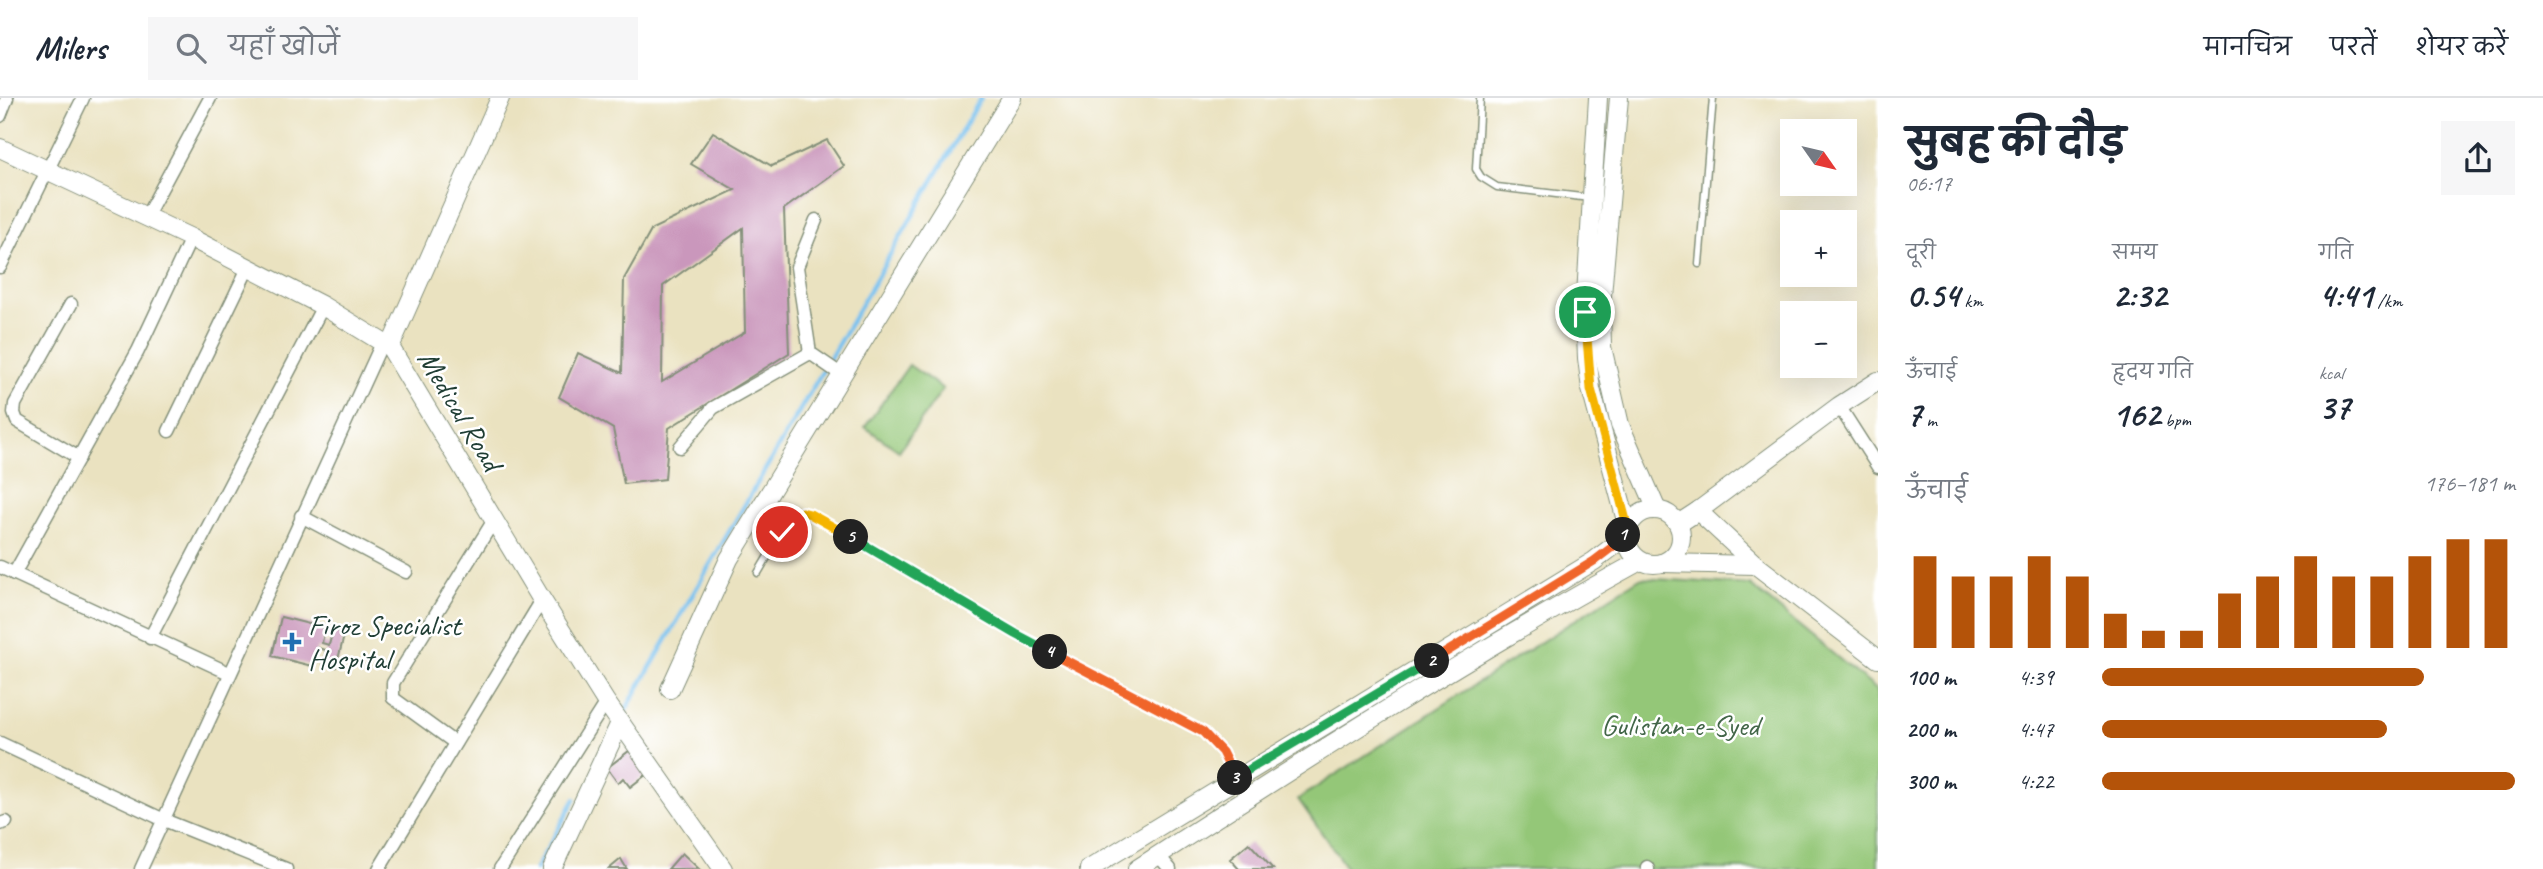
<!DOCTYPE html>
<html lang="hi">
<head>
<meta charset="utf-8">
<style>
  :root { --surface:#fff; --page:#f6f6f7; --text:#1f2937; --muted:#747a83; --line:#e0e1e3; --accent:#b45309 }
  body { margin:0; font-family:Caveat,"Playpen Sans Deva",sans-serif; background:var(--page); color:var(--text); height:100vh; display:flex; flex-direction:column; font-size:26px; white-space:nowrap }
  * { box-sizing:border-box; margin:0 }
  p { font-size:23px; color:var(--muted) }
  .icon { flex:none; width:38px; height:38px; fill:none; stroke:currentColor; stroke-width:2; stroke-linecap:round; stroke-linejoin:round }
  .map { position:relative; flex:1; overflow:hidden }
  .details { display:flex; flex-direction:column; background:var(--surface); width:665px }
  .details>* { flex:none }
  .needle { width:46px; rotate:124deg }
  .tools { position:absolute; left:1780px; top:21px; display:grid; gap:14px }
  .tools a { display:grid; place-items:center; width:77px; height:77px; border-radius:0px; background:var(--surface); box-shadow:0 7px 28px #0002; font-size:35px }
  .pin { position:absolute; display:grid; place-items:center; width:60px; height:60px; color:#fff; margin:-30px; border:4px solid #fff; border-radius:50%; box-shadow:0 2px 7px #0007 }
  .km { position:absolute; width:35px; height:35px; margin:-18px; border-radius:50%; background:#222; color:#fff; font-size:19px; line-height:35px; text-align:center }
  .round { display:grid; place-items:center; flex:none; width:74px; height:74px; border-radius:0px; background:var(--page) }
  .head { display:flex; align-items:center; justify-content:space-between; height:119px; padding:0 28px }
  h1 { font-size:38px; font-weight:700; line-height:52px }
  .metrics { display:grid; grid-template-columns:repeat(3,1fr); gap:10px; height:119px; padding:7px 28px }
  .metrics div { display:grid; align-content:center }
  .metrics b { font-size:35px; font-weight:700 }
  .metrics small { font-size:19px; font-weight:400 }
  .metrics p { font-size:19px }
  .chart { height:196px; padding:14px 28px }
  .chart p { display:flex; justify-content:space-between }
  .chart svg { width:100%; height:126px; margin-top:7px; stroke:var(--accent); stroke-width:6 }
  ul { padding:0 28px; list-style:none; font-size:23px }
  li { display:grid; grid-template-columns:112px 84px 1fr; align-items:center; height:52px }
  li i { height:18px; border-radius:9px; background:var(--accent) }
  header { display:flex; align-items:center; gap:42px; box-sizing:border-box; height:98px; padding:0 35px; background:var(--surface); border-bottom:2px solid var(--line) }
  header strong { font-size:33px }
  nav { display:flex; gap:38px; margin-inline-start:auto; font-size:24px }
  .search { width:490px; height:63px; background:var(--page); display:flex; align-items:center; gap:18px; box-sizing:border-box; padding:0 24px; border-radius:0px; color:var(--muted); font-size:26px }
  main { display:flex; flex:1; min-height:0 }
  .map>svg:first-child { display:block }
</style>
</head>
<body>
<header>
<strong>Milers</strong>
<div class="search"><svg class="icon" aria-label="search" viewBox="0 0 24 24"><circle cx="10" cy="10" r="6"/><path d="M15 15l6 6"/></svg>यहाँ खोजें</div>
<nav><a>मानचित्र</a><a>परतें</a><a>शेयर करें</a></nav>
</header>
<main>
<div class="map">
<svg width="1878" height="771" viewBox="0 0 1878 771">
  <rect width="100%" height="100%" fill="#fff"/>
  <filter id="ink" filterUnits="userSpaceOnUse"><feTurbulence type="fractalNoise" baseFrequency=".0143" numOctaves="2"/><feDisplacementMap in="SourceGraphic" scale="14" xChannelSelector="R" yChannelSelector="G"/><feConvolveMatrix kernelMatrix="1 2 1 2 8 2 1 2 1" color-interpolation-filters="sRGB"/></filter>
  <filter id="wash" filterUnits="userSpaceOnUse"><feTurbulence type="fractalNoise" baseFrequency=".00686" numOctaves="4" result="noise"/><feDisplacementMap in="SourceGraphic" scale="28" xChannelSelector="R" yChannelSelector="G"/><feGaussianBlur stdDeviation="1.57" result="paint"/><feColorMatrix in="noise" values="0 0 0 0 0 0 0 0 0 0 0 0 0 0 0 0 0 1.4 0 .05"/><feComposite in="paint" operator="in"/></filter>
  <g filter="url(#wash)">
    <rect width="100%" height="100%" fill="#eae2c0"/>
    <!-- park -->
    <g fill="#94c778" stroke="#5a8256" stroke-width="2">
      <path d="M909,267l34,24 -44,62 -34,-24z"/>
      <path d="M1640,480l110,7 128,106v178h-531l-49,-70z"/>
    </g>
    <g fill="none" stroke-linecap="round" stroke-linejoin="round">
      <!-- stream -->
      <g stroke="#77c1f0" stroke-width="4.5">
        <path d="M621,620l360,-620"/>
        <path d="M536,771l39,-70"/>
      </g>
    </g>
    <g id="blocks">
      <!-- building -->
      <g fill="#ca97bc" fill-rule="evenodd">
        <path d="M713,34l59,34 55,-26 17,26 -60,43 5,144 -120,75 -4,51 -41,5 -11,-55 -54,-32 19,-44 44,20 2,-94 28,-50 83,-39 -44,-26zM743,130l2,104 -83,50 1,-96z"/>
        <path d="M281,519l44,11 -3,15 7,2 4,-15 12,2 -9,35 -13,-3 3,-14 -9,-2 -5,18 -40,-10z"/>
        <path d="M629,653l18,23 -17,13 -7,-9 -5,5 -11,-15z"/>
        <path d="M1249,745l24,26h-34l-9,-10z"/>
        <path d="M682,755l17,16h-31z"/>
        <path d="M621,761l6,10h-18z"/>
      </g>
    </g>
  </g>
  <g filter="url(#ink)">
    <use href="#blocks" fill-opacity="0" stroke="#84907a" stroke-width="2"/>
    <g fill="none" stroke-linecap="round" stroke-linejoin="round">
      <defs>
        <g id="lane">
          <path d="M1480,0l-4,71 5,8 16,10 93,11"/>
          <path d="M1699,166l14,-166"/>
          <path d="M758,475l24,-41 9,-12 11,-8 8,2 206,120 187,98 19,20 13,25"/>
        </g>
        <g id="street">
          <path d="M0,18l7,-18"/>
          <path d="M146,119l64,-119"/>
          <path d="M816,122l-19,47 13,86 32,22"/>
          <path d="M0,169l83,-169"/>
          <path d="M71,206l-56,100 -1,9 3,8 62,37"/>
          <path d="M1839,308l39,61"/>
          <path d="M169,333l79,-163"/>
          <path d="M680,349l33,-39 97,-55"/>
          <path d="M301,418l105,56"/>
          <path d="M0,469l229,106"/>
          <path d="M14,476l124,-223 53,-113"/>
          <path d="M150,540l173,-332"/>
          <path d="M0,645l164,77 122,49"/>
          <path d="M455,645l-62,-45v-15l101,-163"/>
          <path d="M0,726l6,-2"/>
          <path d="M1158,757l12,14"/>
          <path d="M1647,769l1,2"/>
          <path d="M141,771l242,-528"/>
          <path d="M379,771l163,-269"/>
          <path d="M500,771l106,-167"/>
        </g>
        <g id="secondary">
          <path d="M1619,0l-18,209 1,40 18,78 37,85"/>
          <path d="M0,50l191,90 132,68 67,41 152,253 64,102 117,167"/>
          <path d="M390,249l110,-249"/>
          <circle cx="1654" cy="439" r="27"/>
          <path d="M1698,413l58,54 122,94"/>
          <path d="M1678,426l20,-13 141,-105 39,-25"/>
          <path d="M1661,465l95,2"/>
          <path d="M670,591l59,-130 283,-461"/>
          <path d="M552,771l68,-146"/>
          <path d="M1089,771l505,-308 21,-16 13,-17 -37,-139 -4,-31 -2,-46 13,-214"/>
          <path d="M1137,771c165,-107 331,-214 503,-308"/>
        </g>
      </defs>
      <!-- lane casing -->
      <use href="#lane" stroke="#84907a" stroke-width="9"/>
      <!-- street casing -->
      <use href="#street" stroke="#84907a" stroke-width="15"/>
      <!-- secondary casing -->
      <use href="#secondary" stroke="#84907a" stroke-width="20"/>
      <!-- lane -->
      <use href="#lane" stroke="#fff" stroke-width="6"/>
      <!-- street -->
      <use href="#street" stroke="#fff" stroke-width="12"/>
      <!-- secondary -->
      <use href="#secondary" stroke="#fff" stroke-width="18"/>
    </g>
  </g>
  <g fill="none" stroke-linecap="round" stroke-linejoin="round" filter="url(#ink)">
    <defs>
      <path id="split-1" d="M1585,214l6,77 37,139 -5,7"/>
      <path id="split-2" d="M1432,563l162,-100 21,-16 8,-10"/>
      <path id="split-3" d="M1235,680l197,-117"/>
      <path id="split-4" d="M1050,554l153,80 19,20 13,26"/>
      <path id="split-5" d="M851,439l165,97 34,18"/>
      <path id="split-6" d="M782,434l9,-12 11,-8 8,2 41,23"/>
    </defs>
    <!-- split-1 casing -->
    <use href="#split-1" stroke="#fff" stroke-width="14"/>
    <!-- split-2 casing -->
    <use href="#split-2" stroke="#fff" stroke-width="14"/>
    <!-- split-3 casing -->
    <use href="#split-3" stroke="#fff" stroke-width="14"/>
    <!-- split-4 casing -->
    <use href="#split-4" stroke="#fff" stroke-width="14"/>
    <!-- split-5 casing -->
    <use href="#split-5" stroke="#fff" stroke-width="14"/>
    <!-- split-6 casing -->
    <use href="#split-6" stroke="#fff" stroke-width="14"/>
    <!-- split-1 -->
    <use href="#split-1" stroke="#f5b400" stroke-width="9"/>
    <!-- split-2 -->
    <use href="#split-2" stroke="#f0652b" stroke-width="9"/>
    <!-- split-3 -->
    <use href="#split-3" stroke="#22a559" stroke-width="9"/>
    <!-- split-4 -->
    <use href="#split-4" stroke="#f0652b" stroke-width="9"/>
    <!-- split-5 -->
    <use href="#split-5" stroke="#22a559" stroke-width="9"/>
    <!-- split-6 -->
    <use href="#split-6" stroke="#f5b400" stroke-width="9"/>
  </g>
  <!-- markers -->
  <path fill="#1f6fb2" stroke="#fff" stroke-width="2.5" d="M288.5 533.5h7v7h7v7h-7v7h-7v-7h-7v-7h7z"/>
  <g text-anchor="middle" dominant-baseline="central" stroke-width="5" stroke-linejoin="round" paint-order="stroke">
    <!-- street labels -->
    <g font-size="30" fill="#1f3d34" stroke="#fff">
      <text transform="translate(460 312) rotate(59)">Medical Road</text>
    </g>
    <!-- poi labels -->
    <g font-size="30" fill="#1f3d34" stroke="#fff" text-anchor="start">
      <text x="308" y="527">Firoz Specialist<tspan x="308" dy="34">Hospital</tspan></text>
    </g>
    <!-- park labels -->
    <g font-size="30" fill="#426648" stroke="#fff">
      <text x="1680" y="627">Gulistan-e-Syed</text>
    </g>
  </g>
</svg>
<div class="tools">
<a><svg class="needle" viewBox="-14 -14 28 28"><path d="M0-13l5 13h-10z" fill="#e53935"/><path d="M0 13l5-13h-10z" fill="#747a83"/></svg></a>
<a>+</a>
<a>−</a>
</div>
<div class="pin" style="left:1585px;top:214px;background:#1e9e55"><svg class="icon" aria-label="arrive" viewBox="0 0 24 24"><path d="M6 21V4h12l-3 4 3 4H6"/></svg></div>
<div class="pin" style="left:782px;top:434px;background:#d93025"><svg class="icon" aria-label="check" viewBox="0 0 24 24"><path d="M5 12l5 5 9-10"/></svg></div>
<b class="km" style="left:1623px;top:437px">1</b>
<b class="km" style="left:1432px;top:563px">2</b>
<b class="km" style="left:1235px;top:680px">3</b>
<b class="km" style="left:1050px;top:554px">4</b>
<b class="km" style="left:851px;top:439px">5</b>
</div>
<section class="details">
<div class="head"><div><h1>सुबह की दौड़</h1><p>06:17</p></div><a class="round"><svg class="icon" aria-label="share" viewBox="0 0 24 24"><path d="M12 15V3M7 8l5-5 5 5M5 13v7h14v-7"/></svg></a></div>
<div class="metrics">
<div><p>दूरी</p><b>0.54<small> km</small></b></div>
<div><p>समय</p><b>2:32</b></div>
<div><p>गति</p><b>4:41<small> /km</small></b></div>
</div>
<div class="metrics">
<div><p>ऊँचाई</p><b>7<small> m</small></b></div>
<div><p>हृदय गति</p><b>162<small> bpm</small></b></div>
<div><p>kcal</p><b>37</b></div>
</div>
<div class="chart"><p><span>ऊँचाई</span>176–181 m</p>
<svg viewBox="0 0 160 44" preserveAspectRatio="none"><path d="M5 44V12M15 44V19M25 44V19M35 44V12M45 44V19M55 44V32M65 44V38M75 44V38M85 44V25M95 44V19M105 44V12M115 44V19M125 44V19M135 44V12M145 44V6M155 44V6"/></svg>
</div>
<ul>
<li><b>100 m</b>4:39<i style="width:78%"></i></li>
<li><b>200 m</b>4:47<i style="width:69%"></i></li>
<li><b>300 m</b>4:22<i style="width:100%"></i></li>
</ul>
</section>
</main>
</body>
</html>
